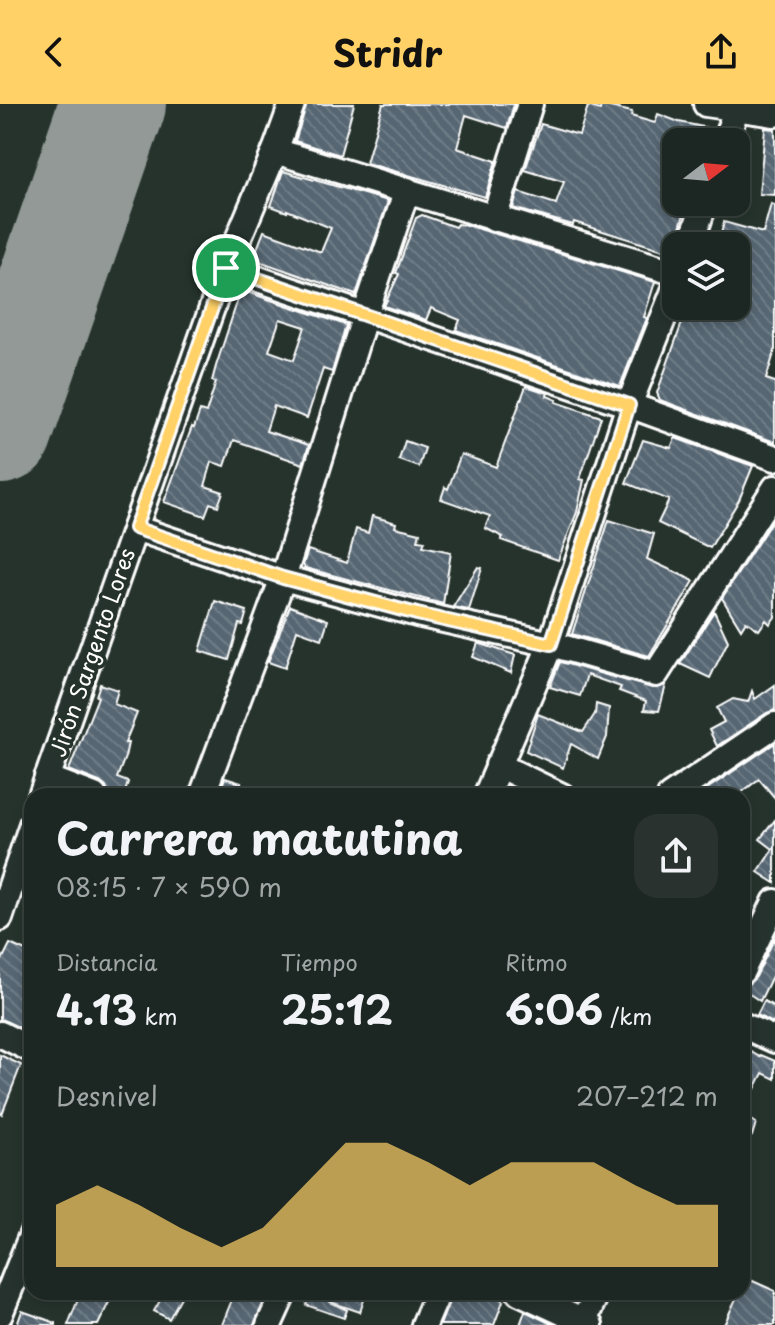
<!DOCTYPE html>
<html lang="es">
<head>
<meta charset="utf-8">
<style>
  :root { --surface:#1c2622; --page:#29322f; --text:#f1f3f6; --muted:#a0a5a5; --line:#3a4340; --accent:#ffd166 }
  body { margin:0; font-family:"Playpen Sans",sans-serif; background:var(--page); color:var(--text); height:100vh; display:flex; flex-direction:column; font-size:30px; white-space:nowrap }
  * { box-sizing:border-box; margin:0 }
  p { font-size:26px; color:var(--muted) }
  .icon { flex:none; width:44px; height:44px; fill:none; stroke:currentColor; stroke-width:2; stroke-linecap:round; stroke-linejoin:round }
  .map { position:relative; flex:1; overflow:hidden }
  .panel { position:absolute; left:24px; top:684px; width:726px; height:512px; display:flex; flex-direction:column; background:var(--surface); border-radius:24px; box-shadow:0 4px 12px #0003,0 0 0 2px var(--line) }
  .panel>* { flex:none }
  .needle { width:52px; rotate:74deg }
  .buttons { position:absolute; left:662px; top:24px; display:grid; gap:16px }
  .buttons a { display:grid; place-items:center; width:88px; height:88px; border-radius:16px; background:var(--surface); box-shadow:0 4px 12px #0003,0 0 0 2px var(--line); font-size:40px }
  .pin { position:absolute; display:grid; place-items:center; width:68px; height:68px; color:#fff; margin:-34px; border:4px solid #fff; border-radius:50%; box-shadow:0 2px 8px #0007 }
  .round { display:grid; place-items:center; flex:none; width:84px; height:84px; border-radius:24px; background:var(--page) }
  .head { display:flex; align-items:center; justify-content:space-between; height:136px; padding:0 32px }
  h1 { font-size:44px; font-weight:700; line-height:60px }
  .figures { display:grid; grid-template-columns:repeat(3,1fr); gap:12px; height:136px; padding:8px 32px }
  .figures div { display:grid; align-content:center }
  .figures b { font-size:40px; font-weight:700 }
  .figures small { font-size:22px; font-weight:400 }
  .figures p { font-size:22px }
  .chart { height:224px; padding:16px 32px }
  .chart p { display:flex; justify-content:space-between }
  .chart svg { width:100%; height:144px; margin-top:8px; fill:var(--accent); opacity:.7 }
  header { display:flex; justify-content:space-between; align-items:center; height:104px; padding:0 32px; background:var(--accent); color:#111; font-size:36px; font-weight:700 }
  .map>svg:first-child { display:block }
</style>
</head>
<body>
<header><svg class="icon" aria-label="back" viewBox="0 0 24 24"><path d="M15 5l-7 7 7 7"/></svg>Stridr<svg class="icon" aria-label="share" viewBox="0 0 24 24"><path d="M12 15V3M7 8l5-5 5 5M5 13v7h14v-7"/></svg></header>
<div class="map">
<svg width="775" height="1221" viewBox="0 0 775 1221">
  <defs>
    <pattern id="building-back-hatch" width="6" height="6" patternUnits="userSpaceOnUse" patternTransform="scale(2)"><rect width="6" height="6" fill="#566672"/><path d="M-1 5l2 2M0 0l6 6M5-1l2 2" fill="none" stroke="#6f7d87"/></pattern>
  </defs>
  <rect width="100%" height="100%" fill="#26332d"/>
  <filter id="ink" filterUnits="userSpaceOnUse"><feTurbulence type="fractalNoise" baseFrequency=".0125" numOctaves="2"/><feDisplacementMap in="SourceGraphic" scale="16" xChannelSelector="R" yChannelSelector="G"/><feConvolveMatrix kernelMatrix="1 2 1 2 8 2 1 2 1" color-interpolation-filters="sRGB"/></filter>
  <g filter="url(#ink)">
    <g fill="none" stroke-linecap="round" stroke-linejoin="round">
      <!-- taxiway -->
      <path stroke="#929996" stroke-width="42" d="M0,234l29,11"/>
      <!-- runway -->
      <path stroke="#929996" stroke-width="106" d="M0,327l113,-327"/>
    </g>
    <!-- building -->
    <g fill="url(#building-back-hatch)" stroke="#fff" stroke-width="2" fill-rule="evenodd">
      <path d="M307,0h47l-14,51 -45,-14z"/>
      <path d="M383,0h131l-7,24 -41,-13 -9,33 39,13 -11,36 -119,-34z"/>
      <path d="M601,1l31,7 -1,4 24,7 3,-9 21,8 34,7 -3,13h-34v60h9l1,4 -13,47 -99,-31 -1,3 -60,-17 5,-16 38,12 8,-22 -39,-12 16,-46 38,11 9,-29 12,4z"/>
      <path d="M765,24l10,1v66l-16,-1z"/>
      <path d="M283,67l105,30 -32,94 -103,-36 11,-28 57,21 10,-24 -44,-18v2l-16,-6z"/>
      <path d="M771,100l4,1v145l-9,29 9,3v60l-115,-42 -3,-7 31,-87h48v-60h-18l6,-24 39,11z"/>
      <path d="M422,111l33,12 2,-3 9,1 189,57 -11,35 3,1 -27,68 -164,-56 4,-10 -29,-12 -5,12 -42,-14 15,-32 -3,-1 20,-55z"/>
      <path d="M241,186l105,35 -14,47 -9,-3 -16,49 -33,-12 -8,25 43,14 -6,19 -69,-24 -9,26 -13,-4 -7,24 18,6 -5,14 -8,-3 -5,13 -41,-14 28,-75 2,1 6,-17 6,2 10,-31 -4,-1 4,-15zM280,215l25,8 -11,33 -25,-9z"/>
      <path d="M526,282l22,7 -1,3 10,4 -1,2 45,15 -21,62 4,1 -7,32 -19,48 -57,-20 2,-3 -18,-9 5,-12 -49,-17 4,-12 3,2 13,-35 35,13z"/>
      <path d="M675,334l78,28 -14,34 -29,48 -52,-25 11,-23 -43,-17 17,-43 28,8z"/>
      <path d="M405,337l20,7 -6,19 -20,-7z"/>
      <path d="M372,412l24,7 -1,4 25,6 -2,7 7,1 -2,5 28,6 -8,52 -138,-36 -2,-3 5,-15 39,13 9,-34 12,4z"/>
      <path d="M775,412v101l-5,7 -4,-4 -7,10 -13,-9 -5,8 -19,-31z"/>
      <path d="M609,416l45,14 -7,25 47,22 -45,75 -77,-22z"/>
      <path d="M478,463l4,1 -13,42 -16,-3z"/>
      <path d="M215,497l32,10 -4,14 -4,-1 -10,36 -29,-9z"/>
      <path d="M290,502l38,14 -6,19 -25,-9 -12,38 -17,-6z"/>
      <path d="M714,507l14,30 -18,37 -30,-14z"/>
      <path d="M478,539l37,12 -4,18 -38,-16z"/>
      <path d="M560,558l92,26 14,-3 -7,26 -15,-1 2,-9 -27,-10 2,-4 -34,-12 -7,21 -30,-9z"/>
      <path d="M100,580l18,6 -4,14 23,9 -12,30h3l-3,14 -8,21 11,4 -4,14 -15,-1 -3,-8 -6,-5 -31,-12 29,-73 -2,-1z"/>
      <path d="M775,581v25l-8,3 -50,33 -8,-16 15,-8 -7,-14 16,-9 15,3 4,-11 3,8z"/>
      <path d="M596,600l13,4 -2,29 -9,22 -27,-15 -8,24 -37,-17 12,-37 45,18 12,-18z"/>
      <path d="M775,639v55l-16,-19 -22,17h-29l-4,-5z"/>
      <path d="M225,674l16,5 -4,13h-19z"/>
      <path d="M775,716v63l-17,-11 15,-23 -13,-10z"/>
      <path d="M775,833v33l-15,31 -18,-12 14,-12z"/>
      <path d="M10,840l22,10v74l-2,4 -30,-13v-55z"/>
      <path d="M764,897l11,6v17l-18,-9z"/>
      <path d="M742,943l18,10 1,-2 14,6v18l-12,-6 -21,41 14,9 -4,13 -10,-7z"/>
      <path d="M0,951l21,10 -19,49 -2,-1z"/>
      <path d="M746,1174l29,13v34h-51l15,-33h3z"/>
      <path d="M81,1188h33l-16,33h-30z"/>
      <path d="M165,1188h9l7,5 -12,22 -15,-8z"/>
      <path d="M235,1188h33l-14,33h-32z"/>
      <path d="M307,1188h43l15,5 -5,15 -32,-11 19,9 -3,8 -38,-13 4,-10z"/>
      <path d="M453,1188h41l9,9 -9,24h-54z"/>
      <path d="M22,1207l34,12v2h-39z"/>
      <path d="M525,1207l29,14h-34z"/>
    </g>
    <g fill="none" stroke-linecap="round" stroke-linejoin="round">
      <defs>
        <g id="minor">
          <path d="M706,0l69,10"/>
          <path d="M725,38l13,-38"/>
          <path d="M275,47l401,122"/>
          <path d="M494,115l36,-115"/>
          <path d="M690,142l15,-44"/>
          <path d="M226,164l403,137 146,53"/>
          <path d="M135,424l148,50 134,36 134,30 105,30 119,-186"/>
          <path d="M498,661l64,31"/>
          <path d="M47,674l47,18"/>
          <path d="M41,692l185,-528 49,-117 17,-47"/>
          <path d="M202,692l81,-218 82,-263 42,-125"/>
          <path d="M486,692l65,-152 78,-239 47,-119"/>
          <path d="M670,692l105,-71"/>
          <path d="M0,814l32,-94"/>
          <path d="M742,867l33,-69"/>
          <path d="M742,921l33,15"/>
          <path d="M0,930l32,16"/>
          <path d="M519,1188l71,33"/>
          <path d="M0,1210l32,-80"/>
          <path d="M269,1221l15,-33"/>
          <path d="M424,1221l14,-33"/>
          <path d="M582,1221l15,-33"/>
        </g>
      </defs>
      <!-- minor casing -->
      <use href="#minor" stroke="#fff" stroke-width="30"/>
      <!-- minor -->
      <use href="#minor" stroke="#26332d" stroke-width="24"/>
    </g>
  </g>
  <g fill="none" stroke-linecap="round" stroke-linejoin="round" filter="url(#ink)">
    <defs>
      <path id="route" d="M226,164l403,137 -78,239 -134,-30 -134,-36 -148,-50z"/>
    </defs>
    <!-- route casing -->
    <use href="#route" stroke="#fff" stroke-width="16"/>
    <!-- route -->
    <use href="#route" stroke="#ffd166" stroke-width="10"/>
  </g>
  <g text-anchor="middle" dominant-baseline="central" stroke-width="7" stroke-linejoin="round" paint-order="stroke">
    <!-- street labels -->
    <g font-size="22" fill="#fff" stroke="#26332d">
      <text transform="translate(91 548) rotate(-71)">Jirón Sargento Lores</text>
    </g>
  </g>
</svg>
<div class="buttons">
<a><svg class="needle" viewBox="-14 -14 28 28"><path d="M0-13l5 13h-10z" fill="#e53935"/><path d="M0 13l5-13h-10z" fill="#a0a5a5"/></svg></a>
<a><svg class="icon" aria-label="layers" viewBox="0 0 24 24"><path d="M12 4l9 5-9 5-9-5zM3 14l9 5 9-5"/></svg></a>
</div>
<div class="pin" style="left:226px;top:164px;background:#1e9e55"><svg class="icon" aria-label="arrive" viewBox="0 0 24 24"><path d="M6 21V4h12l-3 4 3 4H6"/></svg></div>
<section class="panel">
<div class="head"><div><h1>Carrera matutina</h1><p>08:15 · 7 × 590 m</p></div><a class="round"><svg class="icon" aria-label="share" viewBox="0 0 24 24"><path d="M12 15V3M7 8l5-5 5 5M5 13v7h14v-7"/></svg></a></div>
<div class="figures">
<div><p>Distancia</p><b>4.13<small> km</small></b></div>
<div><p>Tiempo</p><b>25:12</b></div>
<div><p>Ritmo</p><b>6:06<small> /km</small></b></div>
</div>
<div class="chart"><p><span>Desnivel</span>207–212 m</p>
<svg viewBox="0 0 160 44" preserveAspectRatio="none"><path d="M0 44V25L10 19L20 25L30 32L40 38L50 32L60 19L70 6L80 6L90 12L100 19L110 12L120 12L130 12L140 19L150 25L160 25V44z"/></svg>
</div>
</section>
</div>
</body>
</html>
